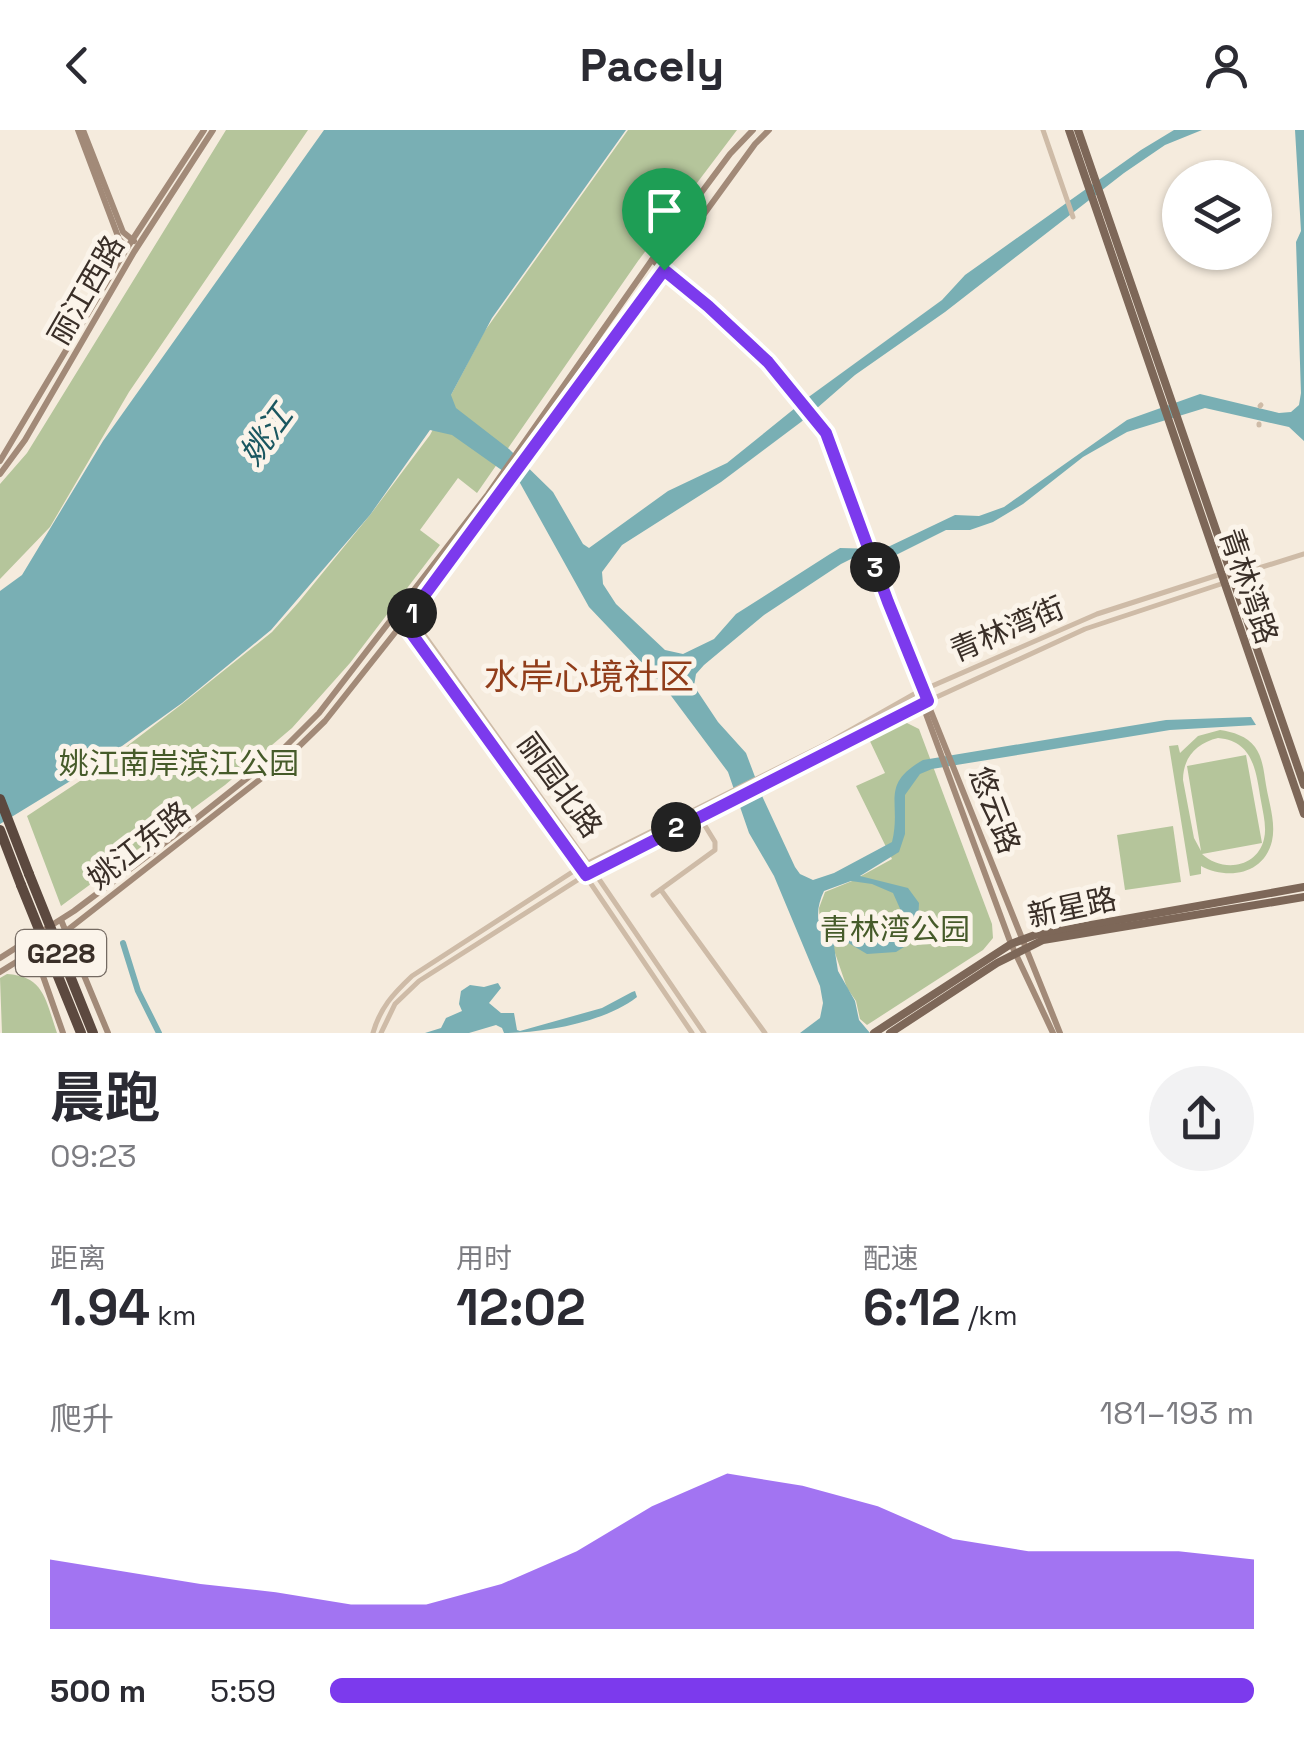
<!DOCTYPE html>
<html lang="zh">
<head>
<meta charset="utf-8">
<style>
  :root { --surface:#fff; --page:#f2f2f3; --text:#2b2b33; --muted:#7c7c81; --accent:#7c3aed }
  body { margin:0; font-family:"Space Grotesk","Noto Sans SC",sans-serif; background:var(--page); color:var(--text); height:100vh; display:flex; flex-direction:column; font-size:38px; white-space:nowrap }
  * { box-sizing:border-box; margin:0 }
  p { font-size:32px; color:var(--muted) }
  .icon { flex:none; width:55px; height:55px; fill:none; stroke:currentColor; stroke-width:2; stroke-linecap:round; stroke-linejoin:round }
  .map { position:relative; height:903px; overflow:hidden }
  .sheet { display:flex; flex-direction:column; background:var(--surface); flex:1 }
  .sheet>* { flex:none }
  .fabs { position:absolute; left:1162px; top:30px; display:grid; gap:20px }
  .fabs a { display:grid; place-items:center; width:110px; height:110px; border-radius:50%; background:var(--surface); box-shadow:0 2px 8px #0004; font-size:50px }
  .pin { position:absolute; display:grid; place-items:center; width:85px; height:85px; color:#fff; margin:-102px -42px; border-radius:50% 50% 50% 0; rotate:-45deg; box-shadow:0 0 10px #0007 }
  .pin .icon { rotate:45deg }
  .km { position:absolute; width:50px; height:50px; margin:-25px; border-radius:50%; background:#222; color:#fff; font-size:28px; line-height:50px; text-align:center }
  .round { display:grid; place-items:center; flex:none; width:105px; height:105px; border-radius:52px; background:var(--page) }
  .overview { display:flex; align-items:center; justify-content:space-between; height:170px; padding:0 50px }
  h1 { font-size:55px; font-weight:700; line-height:75px }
  .stats { display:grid; grid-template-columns:repeat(3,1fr); gap:15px; height:170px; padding:10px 50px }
  .stats div { display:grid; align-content:center }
  .stats b { font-size:50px; font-weight:700 }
  .stats small { font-size:28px; font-weight:400 }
  .stats p { font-size:28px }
  .chart { height:280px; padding:20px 50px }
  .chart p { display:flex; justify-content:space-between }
  .chart svg { width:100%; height:180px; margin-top:10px; fill:var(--accent); opacity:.7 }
  ul { padding:0 50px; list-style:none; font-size:32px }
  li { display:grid; grid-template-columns:160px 120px 1fr; align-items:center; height:75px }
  li i { height:25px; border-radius:12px; background:var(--accent) }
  header { display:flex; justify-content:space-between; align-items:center; height:130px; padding:0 50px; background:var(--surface); font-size:45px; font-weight:700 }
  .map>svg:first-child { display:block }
</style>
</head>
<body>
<header><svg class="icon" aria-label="back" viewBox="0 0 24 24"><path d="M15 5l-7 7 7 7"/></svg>Pacely<svg class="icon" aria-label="person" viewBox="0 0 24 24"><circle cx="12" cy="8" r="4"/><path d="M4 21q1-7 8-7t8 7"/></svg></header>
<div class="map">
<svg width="1304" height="903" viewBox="0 0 1304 903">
  <rect width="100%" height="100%" fill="#f5ebdd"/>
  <!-- green -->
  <g fill="#b5c59b" fill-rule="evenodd">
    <path d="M226,0h82l-179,262 -79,135 -50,52v-95l27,-31z"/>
    <path d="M628,0h109l-99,131 -161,232 -19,-15 -38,52 20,15 -90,118 -58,65 -67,57 -164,121 -34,-90 62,-41 93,-71 90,-72 26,-29 72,-88 60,-80 54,-103z"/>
    <path d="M905,592l14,7 73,195 1,14 -10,12 -116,75 -7,-6 -4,-18 -9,-13 -12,-35 -15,-27 -1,-18 6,-16 27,-11 40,-22 -36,-73 29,-13 -18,-38z"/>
    <path d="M1220,600c13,2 27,6 35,17 8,11 9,26 11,38 3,18 10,38 6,56 -8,34 -45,39 -71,25v8l-11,2 -21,-130 9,-1 2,8 18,-17zM1218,608c36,3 38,34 43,63 2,12 6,26 3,38 -7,30 -43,33 -62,15l60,-11 -16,-88 -59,11 14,85 -7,-13 -11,-58c0,-23 14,-37 35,-42z"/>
    <path d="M1173,696l8,56 -56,8 -8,-55z"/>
    <path d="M7,844c38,2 39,28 50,59h-55l-2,-55z"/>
  </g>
  <!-- water -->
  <g fill="#79afb4" fill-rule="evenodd">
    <path d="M324,0h302l-134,188 -41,77 5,13 53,41 44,43 30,52 6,4 79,-57 59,-28 83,-67 132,-96 23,-25 176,-125 33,-20h28l-37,15 -41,28 -179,139 -90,63 -54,47 -80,60 -99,63 -20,27 1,12 13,20 49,46 18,4 31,-15 22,-25 94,-60 10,-6 38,1 12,-3 65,-31 24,1 25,-9 123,-87 73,-26 79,19 12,-1 8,-7 2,-12 -5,-151 5,-11 -6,-101h9v311l-15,-14 -84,-19 -78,24 -44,25 -60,47 -30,18 -23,8h-24l-52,26 -39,1 -14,7 -77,51 -60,50 -8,9 -2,12 24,36 28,31 17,45 32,69 5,7 13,6 21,-7 58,-31c10,-40 -13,-57 31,-82l243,-40 85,-3 5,8 -86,5 -238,39 -12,5 -15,21v39l-6,18 -39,24 48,12 11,15 -1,20 -14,24 -8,5 -29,2 -22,-13 -11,5 4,25 17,30 4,19 11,13h-70l20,-15 3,-15 -3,-17 -46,-110 -25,-43 -21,-61 -65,-87 -74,-78 -69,-124 -68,-48 -22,-5 -60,85 -99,115 -89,73 -92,66 -90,55v-233l22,-16 81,-134zM851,751l21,3 21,9 13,29 -3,12c-14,7 -36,5 -46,-6l-18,10h-11c-13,-14 -12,-30 -4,-47z"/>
    <path d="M498,853l3,5 -12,15 12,10h13l3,17 3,1 82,-23 30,-16 3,-1 2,6c-32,25 -93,36 -133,36l-2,-5 -6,-3 -27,8h-44l16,-5 5,-10 16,-7 -3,-7 2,-13 9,-6 14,2z"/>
  </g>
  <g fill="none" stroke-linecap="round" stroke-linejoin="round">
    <!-- canal -->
    <path stroke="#79afb4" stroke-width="6" d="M123,813l15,48 21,42"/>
    <!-- street -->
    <g stroke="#cebba7" stroke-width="5">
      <path d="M1043,0l30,87"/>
      <path d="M1260,276l1,-1"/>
      <path d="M1259,295v-1"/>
      <path d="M1233,446l71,-22"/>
      <path d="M410,485l178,248 116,170"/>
      <path d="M404,493l116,156 172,254"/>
      <path d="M661,760l104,143"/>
      <path d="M653,765l62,-45v-8l-16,-26"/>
      <path d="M373,903c7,-25 20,-39 39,-57l168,-109 246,-123 90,-51 181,-79 124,-40 9,3"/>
      <path d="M381,903l14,-29 24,-23 190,-121 319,-159 157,-72 139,-46"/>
    </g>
    <!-- secondary -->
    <g stroke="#a28a78" stroke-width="6">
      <path d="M78,0l41,109 8,9"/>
      <path d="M83,0l40,102 11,9"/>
      <path d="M652,130l56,46 60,55 58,72 61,169 173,431"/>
      <path d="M0,331l127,-213 77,-118"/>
      <path d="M0,344l25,-34 109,-188 79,-122"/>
      <path d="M895,500l116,314 42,89"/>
      <path d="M61,790l47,113"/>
      <path d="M30,809l33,94"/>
      <path d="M0,828l74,-47 109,-82 97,-77 39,-39 169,-219 175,-250 67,-90 23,-24"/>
      <path d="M0,842l65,-40 221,-173 39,-38 126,-159 304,-418 14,-14"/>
    </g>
    <!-- primary -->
    <g stroke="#7d6758" stroke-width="8">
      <path d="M1069,0l235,684"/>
      <path d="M1078,0l226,655"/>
      <path d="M874,903l137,-89 24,-9 269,-48"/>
      <path d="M890,903l107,-70 46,-23 261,-43"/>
    </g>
    <!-- highway -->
    <g stroke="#5c493f" stroke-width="10">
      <path d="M0,669l29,75"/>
      <path d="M0,700l21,55"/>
    </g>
    <!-- highway-bridge -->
    <g stroke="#5c493f" stroke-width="10">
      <path d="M29,744l64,159"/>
      <path d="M21,755l60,148"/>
    </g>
  </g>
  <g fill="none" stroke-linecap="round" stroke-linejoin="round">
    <defs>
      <path id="route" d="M664,140l44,36 60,56 58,71 62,169 40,99 -342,174 -182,-252z"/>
    </defs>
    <!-- route casing -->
    <use href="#route" stroke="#fff" stroke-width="20"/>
    <!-- route -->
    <use href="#route" stroke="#7c3aed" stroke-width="12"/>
  </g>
  <g text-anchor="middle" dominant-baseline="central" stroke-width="10" stroke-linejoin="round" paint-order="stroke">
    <!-- shield labels -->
    <rect fill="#fbf4ea" stroke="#746a62" stroke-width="2.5" x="16" y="800" width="90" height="46" rx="8"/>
    <g font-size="28" font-weight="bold" fill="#3a2f28">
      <text x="61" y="823">G228</text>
    </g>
    <!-- street labels -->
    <g font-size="30" fill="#3a2f28" stroke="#fbf4ea">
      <text transform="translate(86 160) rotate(-60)">丽江西路</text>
      <text transform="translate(1249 456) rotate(71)">青林湾路</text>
      <text transform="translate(1007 499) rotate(-23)">青林湾街</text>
      <text transform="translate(560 655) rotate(54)">丽园北路</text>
      <text transform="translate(995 680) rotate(69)">悠云路</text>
      <text transform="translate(139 715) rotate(-38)">姚江东路</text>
      <text transform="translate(1072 777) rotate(-12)">新星路</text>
    </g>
    <!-- park labels -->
    <g font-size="30" fill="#465b2a" stroke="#fbf4ea">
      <text x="179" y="633">姚江南岸滨江公园</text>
      <text x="895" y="799">青林湾公园</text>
    </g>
    <!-- water labels -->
    <g font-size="32" font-style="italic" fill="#1a5760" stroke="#fbf4ea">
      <text transform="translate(266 305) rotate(-54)">姚江</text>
    </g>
    <!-- quarter labels -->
    <g font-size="35" fill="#913d1a" stroke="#fbf4ea">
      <text x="589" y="547">水岸心境社区</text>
    </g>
  </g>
</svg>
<div class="fabs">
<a><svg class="icon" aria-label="layers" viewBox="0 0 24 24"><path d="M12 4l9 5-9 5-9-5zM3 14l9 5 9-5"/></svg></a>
</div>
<div class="pin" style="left:664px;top:140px;background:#1e9e55"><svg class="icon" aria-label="arrive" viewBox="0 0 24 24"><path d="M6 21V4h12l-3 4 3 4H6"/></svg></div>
<b class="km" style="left:412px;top:483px">1</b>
<b class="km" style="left:676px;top:697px">2</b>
<b class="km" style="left:875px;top:437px">3</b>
</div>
<section class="sheet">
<div class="overview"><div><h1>晨跑</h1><p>09:23</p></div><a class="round"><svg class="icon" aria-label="share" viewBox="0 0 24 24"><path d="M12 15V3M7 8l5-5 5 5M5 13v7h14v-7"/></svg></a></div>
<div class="stats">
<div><p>距离</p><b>1.94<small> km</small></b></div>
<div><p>用时</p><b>12:02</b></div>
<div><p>配速</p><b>6:12<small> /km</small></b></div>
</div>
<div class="chart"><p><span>爬升</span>181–193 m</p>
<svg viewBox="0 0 160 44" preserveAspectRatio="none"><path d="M0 44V27L10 30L20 33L30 35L40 38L50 38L60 33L70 25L80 14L90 6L100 9L110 14L120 22L130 25L140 25L150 25L160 27V44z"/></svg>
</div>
<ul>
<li><b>500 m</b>5:59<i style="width:100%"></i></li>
</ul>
</section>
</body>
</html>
